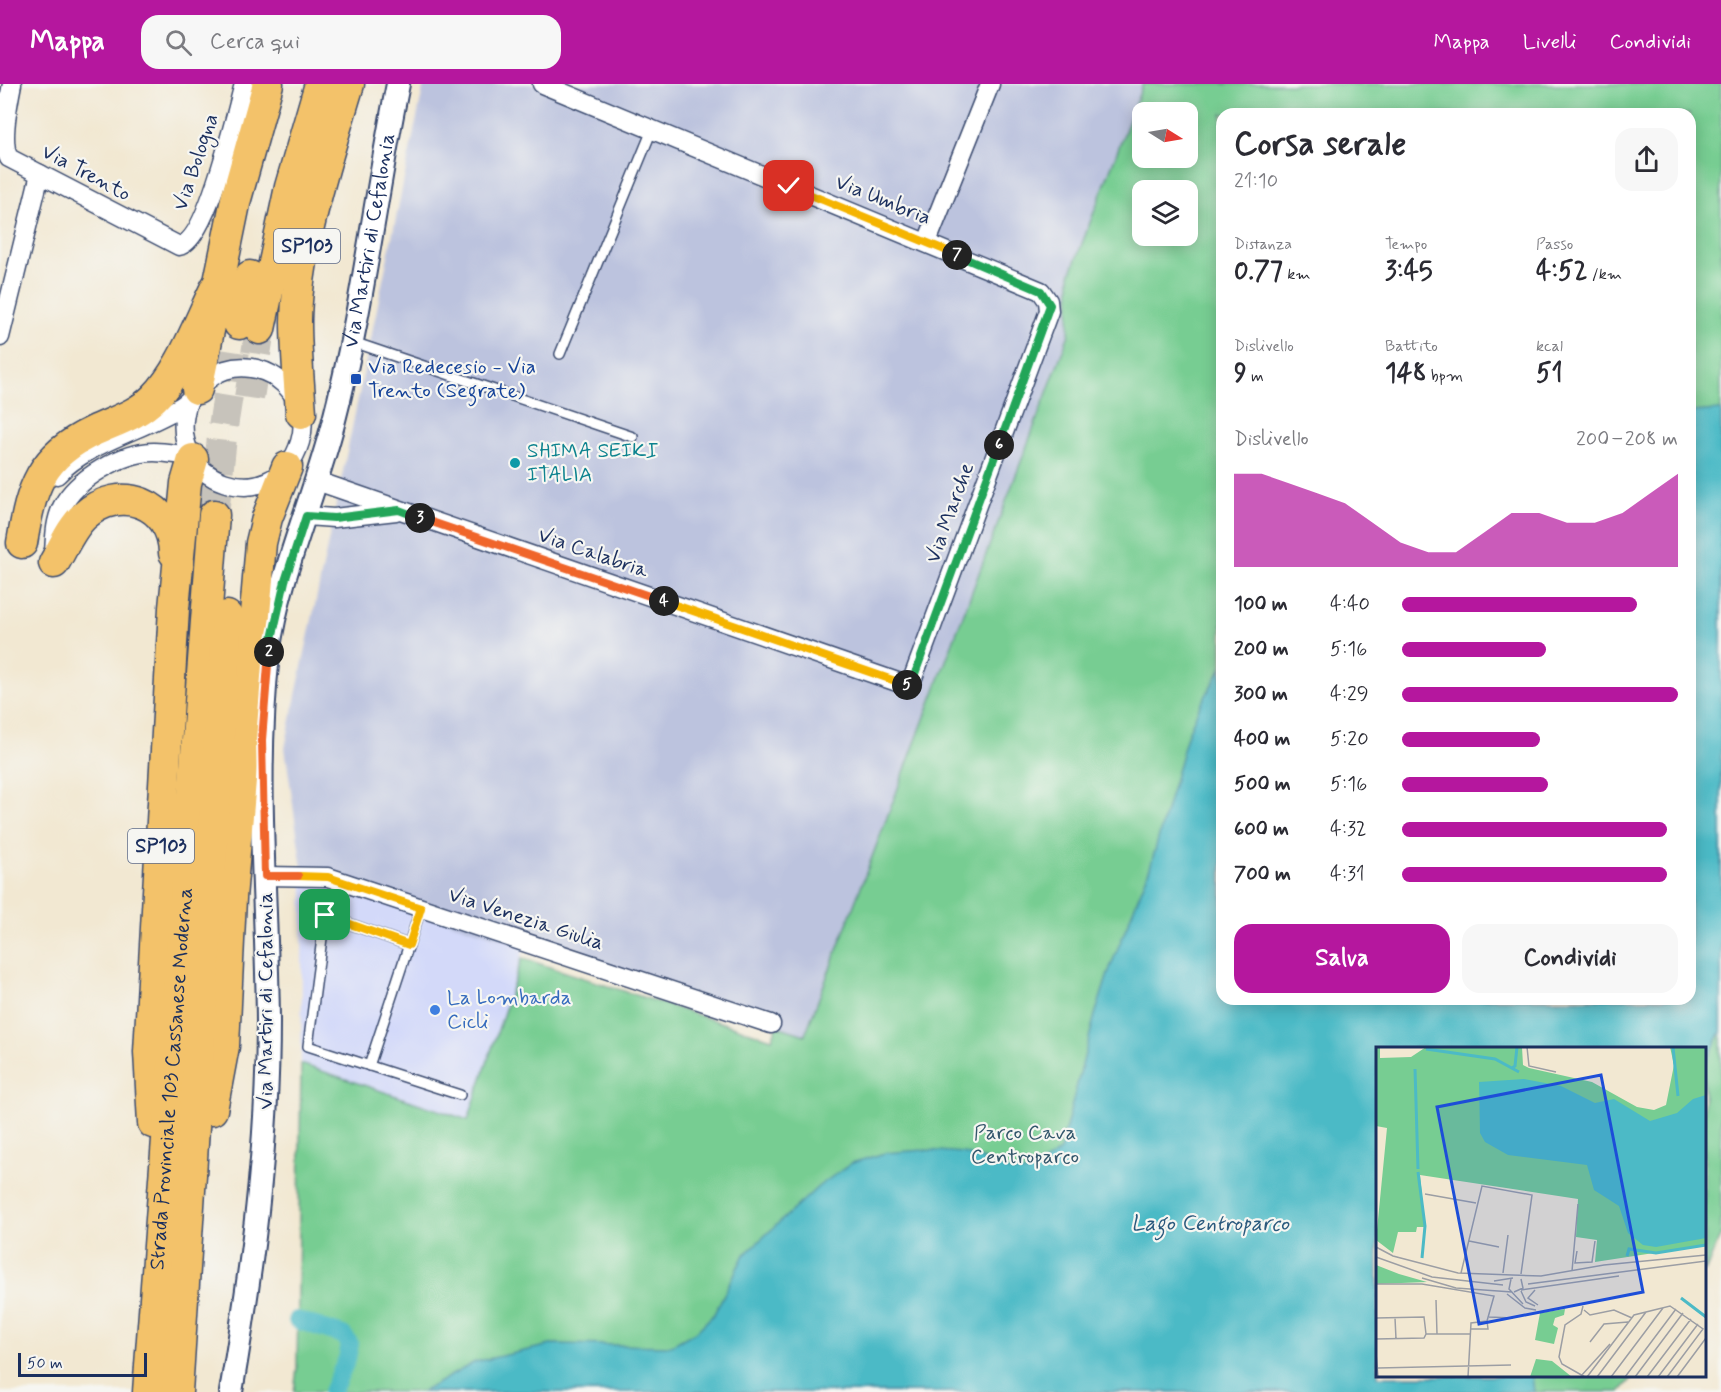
<!DOCTYPE html>
<html lang="it">
<head>
<meta charset="utf-8">
<style>
  :root { --surface:#fff; --page:#f7f7f7; --text:#2b2b33; --muted:#7c7c81; --accent:#b5179e }
  body { margin:0; font-family:Mynerve,sans-serif; background:var(--page); color:var(--text); height:100vh; display:flex; flex-direction:column; font-size:22px; white-space:nowrap }
  * { box-sizing:border-box; margin:0 }
  p { font-size:20px; color:var(--muted) }
  .icon { flex:none; width:33px; height:33px; fill:none; stroke:currentColor; stroke-width:2; stroke-linecap:round; stroke-linejoin:round }
  .map { position:relative; flex:1; overflow:hidden }
  .drawer { position:absolute; left:1216px; top:24px; width:480px; height:897px; display:flex; flex-direction:column; background:var(--surface); border-radius:18px; box-shadow:0 3px 15px #0003 }
  .drawer>* { flex:none }
  .needle { width:39px; rotate:101deg }
  .tools { position:absolute; left:1132px; top:18px; display:grid; gap:12px }
  .tools a { display:grid; place-items:center; width:66px; height:66px; border-radius:12px; background:var(--surface); box-shadow:0 3px 15px #0003; font-size:30px }
  .scale { position:absolute; left:18px; bottom:15px; width:129px; box-sizing:border-box; padding-left:6px; border:3px solid #1b2f5e; border-top:0; font-size:16px; line-height:21px; white-space:nowrap; color:#1b2f5e; -webkit-text-stroke:4px #f6f6f2; paint-order:stroke }
  .pin { position:absolute; display:grid; place-items:center; width:51px; height:51px; color:#fff; margin:-26px; border-radius:12px; box-shadow:0 3px 9px #0006 }
  .km { position:absolute; width:30px; height:30px; margin:-15px; border-radius:50%; background:#222; color:#fff; font-size:16px; line-height:30px; text-align:center }
  .round { display:grid; place-items:center; flex:none; width:63px; height:63px; border-radius:18px; background:var(--page) }
  .headline { display:flex; align-items:center; justify-content:space-between; height:102px; padding:0 18px }
  h1 { font-size:33px; font-weight:700; line-height:45px }
  .figures { display:grid; grid-template-columns:repeat(3,1fr); gap:9px; height:102px; padding:6px 18px }
  .figures div { display:grid; align-content:center }
  .figures b { font-size:26px; font-weight:700 }
  .figures small { font-size:16px; font-weight:400 }
  .figures p { font-size:16px }
  .chart { height:168px; padding:12px 18px }
  .chart p { display:flex; justify-content:space-between }
  .chart svg { width:100%; height:108px; margin-top:6px; fill:var(--accent); opacity:.7 }
  .primary-button { display:flex; gap:12px; margin-top:auto; padding:12px 18px }
  .primary-button a { flex:1; height:69px; border-radius:18px; background:var(--accent); color:#fff; font-size:24px; font-weight:700; line-height:69px; text-align:center }
  .primary-button a+a { background:var(--page); color:var(--text) }
  ul { padding:0 18px; list-style:none; font-size:20px }
  li { display:grid; grid-template-columns:96px 72px 1fr; align-items:center; height:45px }
  li i { height:15px; border-radius:8px; background:var(--accent) }
  header { display:flex; align-items:center; gap:36px; box-sizing:border-box; height:84px; padding:0 30px; background:var(--accent); color:#fff }
  header strong { font-size:28px }
  nav { display:flex; gap:33px; margin-inline-start:auto; font-size:21px }
  .search { width:420px; height:54px; background:var(--page); display:flex; align-items:center; gap:15px; box-sizing:border-box; padding:0 21px; border-radius:18px; color:var(--muted); font-size:22px }
  .map>svg:first-child { display:block }
</style>
</head>
<body>
<header>
<strong>Mappa</strong>
<div class="search"><svg class="icon" aria-label="search" viewBox="0 0 24 24"><circle cx="10" cy="10" r="6"/><path d="M15 15l6 6"/></svg>Cerca qui</div>
<nav><a>Mappa</a><a>Livelli</a><a>Condividi</a></nav>
</header>
<div class="map">
<svg width="1721" height="1308" viewBox="0 0 1721 1308">
  <rect width="100%" height="100%" fill="#f6f6f2"/>
  <filter id="ink" filterUnits="userSpaceOnUse"><feTurbulence type="fractalNoise" baseFrequency=".0167" numOctaves="2"/><feDisplacementMap in="SourceGraphic" scale="12" xChannelSelector="R" yChannelSelector="G"/><feConvolveMatrix kernelMatrix="1 2 1 2 8 2 1 2 1" color-interpolation-filters="sRGB"/></filter>
  <filter id="wash" filterUnits="userSpaceOnUse"><feTurbulence type="fractalNoise" baseFrequency=".008" numOctaves="4" result="noise"/><feDisplacementMap in="SourceGraphic" scale="24" xChannelSelector="R" yChannelSelector="G"/><feGaussianBlur stdDeviation="1.35" result="paint"/><feColorMatrix in="noise" values="0 0 0 0 0 0 0 0 0 0 0 0 0 0 0 0 0 1.4 0 .05"/><feComposite in="paint" operator="in"/></filter>
  <g filter="url(#wash)">
    <rect width="100%" height="100%" fill="#f2e8d2"/>
    <!-- built -->
    <path fill="#d3d9f9" d="M303,792l223,67 -58,177 -167,-56z"/>
    <!-- industrial -->
    <path fill="#bcc3de" d="M424,0h719l-73,191 -1,59 -264,701 -502,-159 -18,-128z"/>
    <!-- green -->
    <path fill="#77cd92" stroke="#497e78" stroke-width="1.5" fill-rule="evenodd" d="M1143,0h578v1150l-16,38 -1,-224h-326v328h256l-14,16h-1326l3,-24 4,-304 167,56 54,-162 250,81 5,-13 28,9 264,-701 1,-59zM1143,28h45v46h-45zM1222,30h468v885h-468zM1143,106h45v46h-45z"/>
    <!-- water -->
    <path fill="#4cbac6" stroke="#347492" stroke-width="1.5" d="M1721,326v622l-16,32 -1,-16h-326v328h154l2,16h-1112l53,-30 80,-18 115,2 27,-15 17,-17 30,-59 75,-69 33,-23 33,-10 39,-3 39,3 25,8 22,10 19,1 31,-21 35,-136 15,-47 40,-100 37,-132 12,-28 23,-41v332h468l1,-587z"/>
    <g fill="none" stroke-linecap="round" stroke-linejoin="round">
      <!-- canal -->
      <path stroke="#4cbac6" stroke-width="18" d="M297,1236l46,15 7,9 -3,15 -15,33"/>
    </g>
  </g>
  <g filter="url(#ink)">
    <g fill="none" stroke-linecap="round" stroke-linejoin="round">
      <!-- trunk-tunnel -->
      <g stroke="#c7c3bb" stroke-width="30" stroke-dasharray="30 15" stroke-linecap="butt">
        <path d="M249,314l11,-69"/>
        <path d="M214,431l9,-88 16,-103"/>
      </g>
      <defs>
        <g id="service">
          <path d="M353,258l280,95"/>
          <path d="M560,270l92,-224"/>
          <path d="M409,861l-84,-30 -17,131 152,49"/>
          <path d="M369,982l52,-158"/>
        </g>
        <g id="minor">
          <path d="M12,0c-4,20 -12,58 -3,74l170,88c28,-5 57,-133 65,-162"/>
          <path d="M927,158l63,-158"/>
          <path d="M0,253l40,-163"/>
          <path d="M57,391c29,-32 86,-45 123,-68 17,-10 23,-30 45,-37 43,-14 89,27 75,72 -24,79 -140,42 -112,-40"/>
          <path d="M317,397l589,204 5,-2 138,-372 -1,-10 -7,-10 -499,-207"/>
          <path d="M306,432l28,2 62,-7"/>
          <path d="M54,469c1,-16 1,-31 8,-46 14,-28 60,-55 92,-55 12,0 25,3 37,4"/>
          <path d="M265,792l63,1 443,147"/>
        </g>
        <g id="tertiary">
          <path id="s1" d="M231,1308c21,-124 37,-245 37,-371 -1,-121 -14,-245 0,-366 10,-79 45,-154 65,-231 29,-111 42,-227 65,-340"/>
        </g>
        <g id="trunk">
          <path d="M239,240l11,-48"/>
          <path d="M260,245l30,-142 30,-103"/>
          <path d="M197,305l39,-190 32,-115"/>
          <path d="M301,329c-2,-31 -5,-61 -5,-92 1,-72 32,-167 53,-237"/>
          <path d="M22,459c9,-55 18,-87 72,-112 21,-10 43,-16 60,-33 27,-26 45,-77 62,-111"/>
          <path d="M54,479c9,-15 17,-35 30,-47 36,-33 89,-13 90,37"/>
          <path d="M212,1026l12,-64 7,-148 30,-355 6,-25 20,-51"/>
          <path d="M153,1039l-4,-71 25,-444 12,-125 7,-24"/>
          <path id="s2" d="M148,1308l66,-877"/>
          <path d="M177,1308l50,-776"/>
        </g>
      </defs>
      <!-- service casing -->
      <use href="#service" stroke="#3b4b6f" stroke-width="12"/>
      <!-- minor casing -->
      <use href="#minor" stroke="#3b4b6f" stroke-width="21"/>
      <!-- tertiary casing -->
      <use href="#tertiary" stroke="#3b4b6f" stroke-width="26"/>
      <!-- trunk casing -->
      <use href="#trunk" stroke="#3b4b6f" stroke-width="33"/>
      <!-- service -->
      <use href="#service" stroke="#fff" stroke-width="9"/>
      <!-- minor -->
      <use href="#minor" stroke="#fff" stroke-width="18"/>
      <!-- tertiary -->
      <use href="#tertiary" stroke="#fff" stroke-width="22"/>
      <!-- trunk -->
      <use href="#trunk" stroke="#f3c26a" stroke-width="30"/>
    </g>
  </g>
  <g fill="none" stroke-linecap="round" stroke-linejoin="round" filter="url(#ink)">
    <defs>
      <path id="split-1" d="M298,792l30,1 93,31 -12,37 -84,-30"/>
      <path id="split-2" d="M269,568l-7,88 3,136h33"/>
      <path id="split-3" d="M269,568l16,-71 21,-65 28,2 65,-8 21,8"/>
      <path id="split-4" d="M420,434l244,83"/>
      <path id="split-5" d="M664,517l243,84"/>
      <path id="split-6" d="M907,601l6,-6 86,-234"/>
      <path id="split-7" d="M957,171l84,36 9,14 -51,140"/>
      <path id="split-8" d="M789,102l168,69"/>
    </defs>
    <!-- split-1 casing -->
    <use href="#split-1" stroke="#fff" stroke-width="12"/>
    <!-- split-2 casing -->
    <use href="#split-2" stroke="#fff" stroke-width="12"/>
    <!-- split-3 casing -->
    <use href="#split-3" stroke="#fff" stroke-width="12"/>
    <!-- split-4 casing -->
    <use href="#split-4" stroke="#fff" stroke-width="12"/>
    <!-- split-5 casing -->
    <use href="#split-5" stroke="#fff" stroke-width="12"/>
    <!-- split-6 casing -->
    <use href="#split-6" stroke="#fff" stroke-width="12"/>
    <!-- split-7 casing -->
    <use href="#split-7" stroke="#fff" stroke-width="12"/>
    <!-- split-8 casing -->
    <use href="#split-8" stroke="#fff" stroke-width="12"/>
    <!-- split-1 -->
    <use href="#split-1" stroke="#f5b400" stroke-width="8"/>
    <!-- split-2 -->
    <use href="#split-2" stroke="#f0652b" stroke-width="8"/>
    <!-- split-3 -->
    <use href="#split-3" stroke="#22a559" stroke-width="8"/>
    <!-- split-4 -->
    <use href="#split-4" stroke="#f0652b" stroke-width="8"/>
    <!-- split-5 -->
    <use href="#split-5" stroke="#f5b400" stroke-width="8"/>
    <!-- split-6 -->
    <use href="#split-6" stroke="#22a559" stroke-width="8"/>
    <!-- split-7 -->
    <use href="#split-7" stroke="#22a559" stroke-width="8"/>
    <!-- split-8 -->
    <use href="#split-8" stroke="#f5b400" stroke-width="8"/>
  </g>
  <!-- markers -->
  <rect fill="#1a4fb4" stroke="#f6f6f2" stroke-width="2" x="350" y="289" width="12" height="12" rx="3"/>
  <circle fill="#0f9aa8" stroke="#f6f6f2" stroke-width="2" cx="515" cy="379" r="6"/>
  <circle fill="#3f7fe0" stroke="#f6f6f2" stroke-width="2" cx="435" cy="926" r="6"/>
  <g text-anchor="middle" dominant-baseline="central" stroke-width="4.5" stroke-linejoin="round" paint-order="stroke">
    <!-- shield labels -->
    <g fill="#f6f6f2" stroke="#5d6b8a" stroke-width="1.5">
      <rect x="274" y="145" width="66" height="34" rx="4.5"/>
      <rect x="128" y="745" width="66" height="34" rx="4.5"/>
    </g>
    <g font-size="20" font-weight="bold" fill="#1b2f5e">
      <text x="307" y="162">SP103</text>
      <text x="161" y="762">SP103</text>
    </g>
    <!-- street labels -->
    <g font-size="21" fill="#1b2f5e" stroke="#f6f6f2">
      <text transform="translate(196 78) rotate(-71)">Via Bologna</text>
      <text transform="translate(86 89) rotate(28)">Via Trento</text>
      <text transform="translate(883 116) rotate(22)">Via Umbria</text>
      <text stroke="none"><textPath href="#s1" startOffset="1167">Via Martiri di Cefalonia</textPath></text>
      <text transform="translate(950 429) rotate(-70)">Via Marche</text>
      <text transform="translate(593 469) rotate(19)">Via Calabria</text>
      <text transform="translate(526 835) rotate(18)">Via Venezia Giulia</text>
      <text transform="translate(266 917) rotate(-90)">Via Martiri di Cefalonia</text>
      <text stroke="none"><textPath href="#s2" startOffset="314">Strada Provinciale 103 Cassanese Moderna</textPath></text>
    </g>
    <!-- transit labels -->
    <g font-size="21" fill="#164399" stroke="#f6f6f2" text-anchor="start">
      <text x="368" y="283">Via Redecesio - Via<tspan x="368" dy="24">Trento (Segrate)</tspan></text>
    </g>
    <!-- culture labels -->
    <g font-size="21" fill="#0d838f" stroke="#f6f6f2" text-anchor="start">
      <text x="527" y="367">SHIMA SEIKI<tspan x="527" dy="24">ITALIA</tspan></text>
    </g>
    <!-- shop labels -->
    <g font-size="21" fill="#366cbe" stroke="#f6f6f2" text-anchor="start">
      <text x="447" y="914">La Lombarda<tspan x="447" dy="24">Cicli</tspan></text>
    </g>
    <!-- park labels -->
    <g font-size="21" fill="#32566b" stroke="#f6f6f2">
      <text x="1025" y="1049">Parco Cava<tspan x="1025" dy="24">Centroparco</tspan></text>
    </g>
    <!-- water labels -->
    <g font-size="22" font-style="italic" fill="#2a597d" stroke="#f6f6f2">
      <text x="1210" y="1140">Lago Centroparco</text>
    </g>
  </g>
  <!-- overview -->
  <g transform="translate(1376 963)">
    <rect width="330" height="330" fill="#f2e8d2"/>
    <path d="M0,0h4v11l31,-1 15,-10h96l1,18 6,3 63,14 45,25 17,3 12,-5 8,-40 -4,-18h36v198l-111,17 2,-22 -21,-3 2,-38 -158,-24 5,52h-8l-1,5h-18l-5,21 -17,-13 11,-112 -11,-2zM0,218l23,9 28,8 -51,2zM189,262l-1,6 -9,3 -2,7 5,3 -4,16 -19,-4 5,-27zM160,312l16,2 20,16h-42z" fill="#77cd92"/>
    <path d="M148,32l37,7 34,17 19,-4 36,22 27,-8 16,-14 13,-4v143l-50,9 -13,-2 -15,-12 -9,-27 -25,-16 -7,-25 -79,-10 -23,-13 -5,-9 -1,-51z" fill="#4cbac6"/>
    <path fill="none" stroke="#4cbac6" stroke-width="3" d="M297,0l5,49M50,2l69,10 24,13M136,21l3,-2 2,-19M39,22l3,100M42,125l7,54 -3,32M251,209l2,-7 27,4 50,-8M305,251l25,19"/>
    <path fill="none" stroke="#9c9ea4" stroke-width="1.5" d="M151,0l2,19 27,6M49,147l51,9M93,194l30,6M0,200l17,9 65,17 83,3 63,-11 102,-10M201,204l-2,12 17,-1 3,-21M0,210l56,20 71,8M196,224l6,-67M85,226l21,-87 50,9 -11,79M127,226l5,-38M46,231l34,10 56,4M135,232l-2,10 14,15M118,234l19,-3M0,237h46l72,12 -7,25 -16,2 -3,54M152,237l178,-23M145,243l98,-14M159,243l-7,8 10,7M145,244l5,11 9,4M138,245l9,-4 -2,-9M131,247l18,14 11,2M60,253l1,34M207,259l-2,8 -16,11 -6,32 3,7 23,13M208,263l6,5 24,-5 18,8M113,270l24,1M0,271l48,-1 2,17 -2,4 -48,1M19,271l1,21M94,282h18l-1,-8M50,287h44M214,295l14,-18 24,-2M0,306l2,24M2,321l133,-3M205,329l29,-32M211,330l47,-62 36,-9 33,23 -36,48M221,330l49,-65M235,330l52,-69M249,330l51,-68M259,330l48,-64M271,330l44,-58M282,330l40,-53M301,330l29,-39"/>
    <path fill="#1d4ed8" fill-opacity="0.15" stroke="#1d4ed8" stroke-width="3" d="M225,28l42,217 -164,32 -42,-217z"/>
    <rect width="330" height="330" fill="none" stroke="#1b2f5e" stroke-width="3"/>
  </g>
</svg>
<div class="tools">
<a><svg class="needle" viewBox="-14 -14 28 28"><path d="M0-13l5 13h-10z" fill="#e53935"/><path d="M0 13l5-13h-10z" fill="#7c7c81"/></svg></a>
<a><svg class="icon" aria-label="layers" viewBox="0 0 24 24"><path d="M12 4l9 5-9 5-9-5zM3 14l9 5 9-5"/></svg></a>
</div>
<div class="scale">50 m</div>
<div class="pin" style="left:325px;top:831px;background:#1e9e55"><svg class="icon" aria-label="arrive" viewBox="0 0 24 24"><path d="M6 21V4h12l-3 4 3 4H6"/></svg></div>
<div class="pin" style="left:789px;top:102px;background:#d93025"><svg class="icon" aria-label="check" viewBox="0 0 24 24"><path d="M5 12l5 5 9-10"/></svg></div>
<b class="km" style="left:269px;top:568px">2</b>
<b class="km" style="left:420px;top:434px">3</b>
<b class="km" style="left:664px;top:517px">4</b>
<b class="km" style="left:907px;top:601px">5</b>
<b class="km" style="left:999px;top:361px">6</b>
<b class="km" style="left:957px;top:171px">7</b>
<section class="drawer">
<div class="headline"><div><h1>Corsa serale</h1><p>21:10</p></div><a class="round"><svg class="icon" aria-label="share" viewBox="0 0 24 24"><path d="M12 15V3M7 8l5-5 5 5M5 13v7h14v-7"/></svg></a></div>
<div class="figures">
<div><p>Distanza</p><b>0.77<small> km</small></b></div>
<div><p>Tempo</p><b>3:45</b></div>
<div><p>Passo</p><b>4:52<small> /km</small></b></div>
</div>
<div class="figures">
<div><p>Dislivello</p><b>9<small> m</small></b></div>
<div><p>Battito</p><b>148<small> bpm</small></b></div>
<div><p>kcal</p><b>51</b></div>
</div>
<div class="chart"><p><span>Dislivello</span>200–208 m</p>
<svg viewBox="0 0 160 44" preserveAspectRatio="none"><path d="M0 44V6L10 6L20 10L30 14L40 18L50 26L60 34L70 38L80 38L90 30L100 22L110 22L120 26L130 26L140 22L150 14L160 6V44z"/></svg>
</div>
<ul>
<li><b>100 m</b>4:40<i style="width:85%"></i></li>
<li><b>200 m</b>5:16<i style="width:52%"></i></li>
<li><b>300 m</b>4:29<i style="width:100%"></i></li>
<li><b>400 m</b>5:20<i style="width:50%"></i></li>
<li><b>500 m</b>5:16<i style="width:53%"></i></li>
<li><b>600 m</b>4:32<i style="width:96%"></i></li>
<li><b>700 m</b>4:31<i style="width:96%"></i></li>
</ul>
<div class="primary-button"><a>Salva</a><a>Condividi</a></div>
</section>
</div>
</body>
</html>
